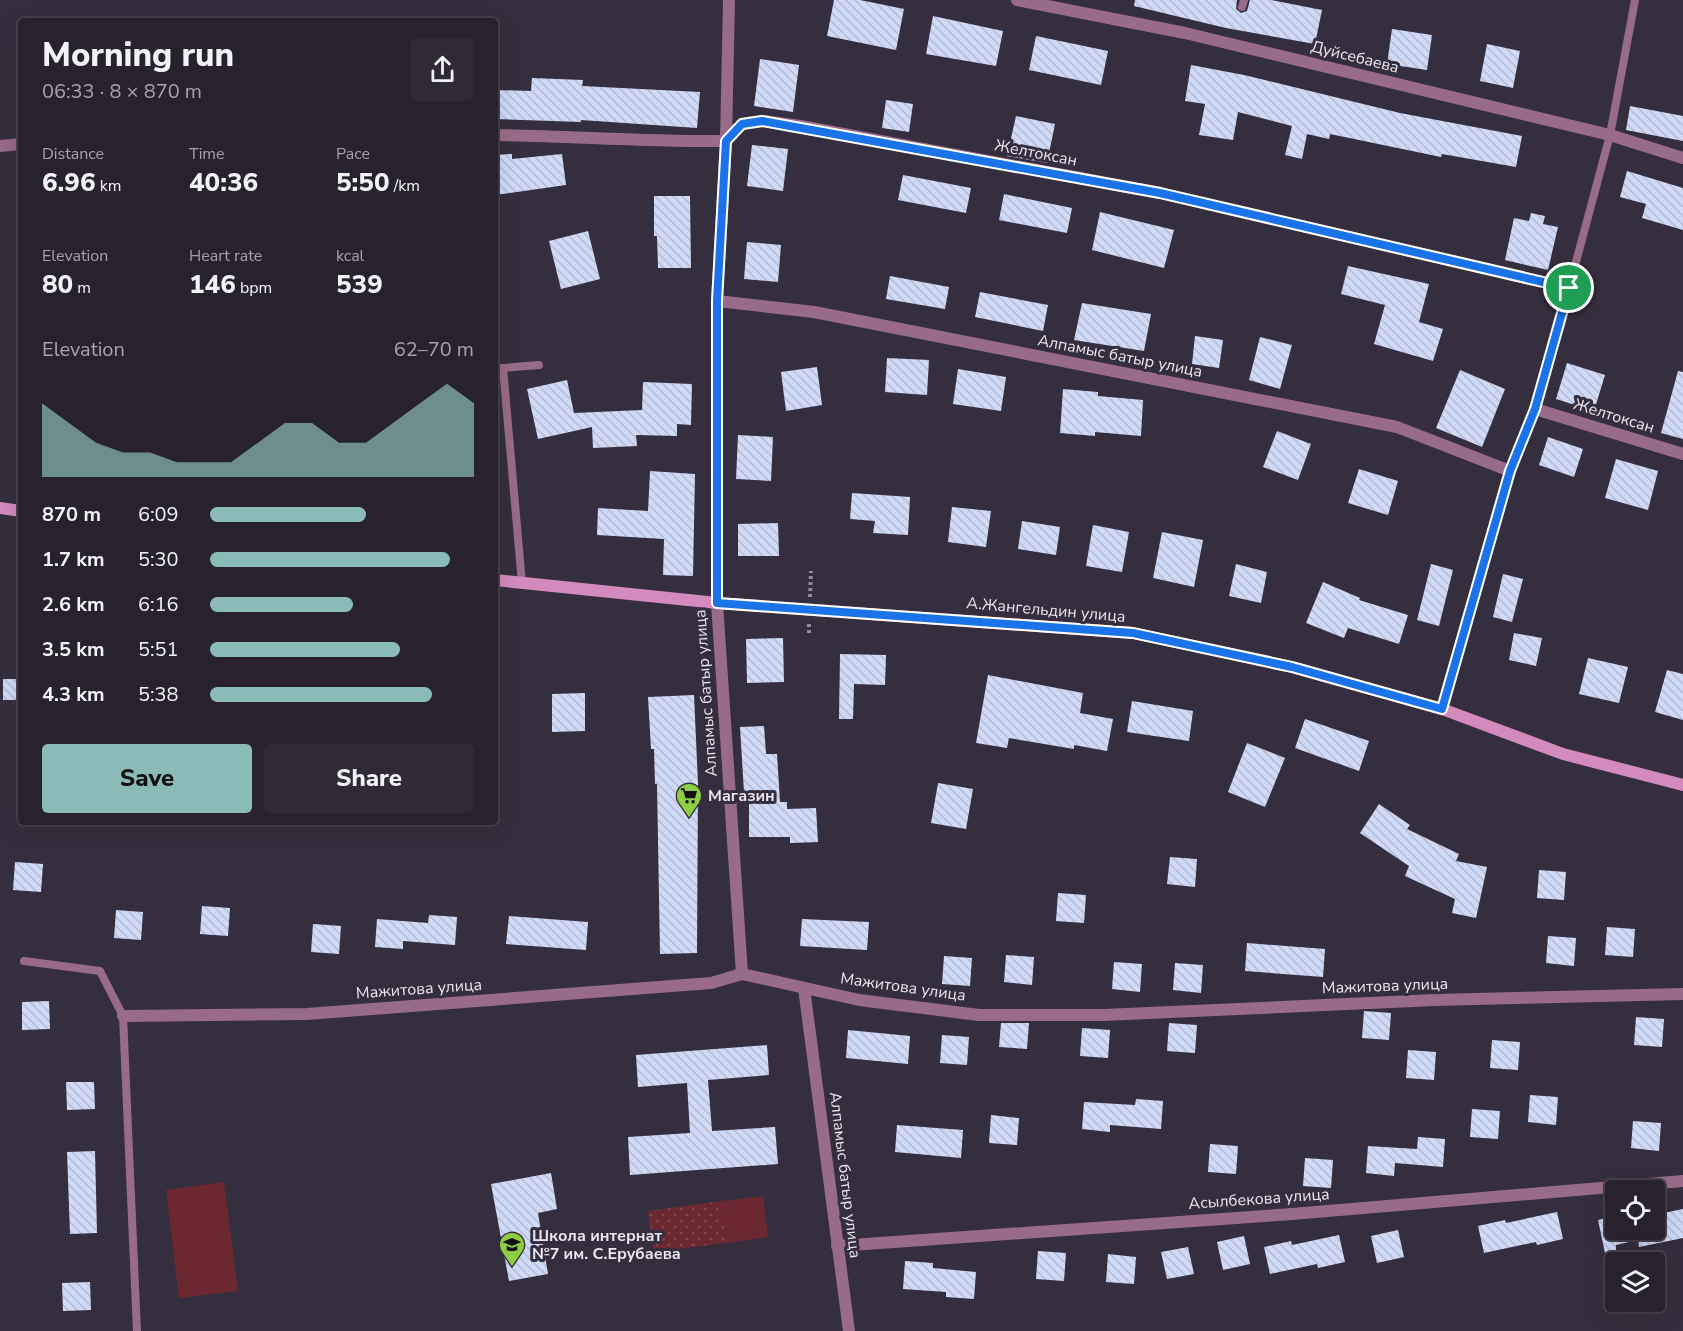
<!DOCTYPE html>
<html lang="en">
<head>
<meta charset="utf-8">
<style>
  :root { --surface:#28222e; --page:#302a36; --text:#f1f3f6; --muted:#a5a4aa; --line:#443f4a; --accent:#8bbbb9 }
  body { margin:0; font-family:"Nunito Sans",sans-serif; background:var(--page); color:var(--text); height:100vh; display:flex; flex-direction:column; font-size:22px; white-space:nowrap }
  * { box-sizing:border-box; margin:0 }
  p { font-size:20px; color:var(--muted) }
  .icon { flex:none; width:33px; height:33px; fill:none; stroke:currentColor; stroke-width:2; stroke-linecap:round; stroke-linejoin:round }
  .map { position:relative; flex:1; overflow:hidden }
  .side { position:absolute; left:18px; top:18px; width:480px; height:807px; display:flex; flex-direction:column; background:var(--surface); border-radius:6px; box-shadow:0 6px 24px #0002,0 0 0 2px var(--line) }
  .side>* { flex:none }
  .buttons { position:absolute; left:1605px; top:1180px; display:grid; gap:12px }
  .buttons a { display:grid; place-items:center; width:60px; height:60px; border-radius:6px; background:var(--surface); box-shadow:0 6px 24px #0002,0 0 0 2px var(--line); font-size:30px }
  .pin { position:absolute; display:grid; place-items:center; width:51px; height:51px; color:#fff; margin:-26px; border:3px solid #fff; border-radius:50%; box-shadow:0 2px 6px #0007 }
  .round { display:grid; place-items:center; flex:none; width:63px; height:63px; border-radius:6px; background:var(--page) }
  .head { display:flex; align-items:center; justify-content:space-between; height:102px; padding:0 24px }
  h1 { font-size:33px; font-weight:800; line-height:45px }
  .stats { display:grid; grid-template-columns:repeat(3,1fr); gap:9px; height:102px; padding:6px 24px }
  .stats div { display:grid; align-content:center }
  .stats b { font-size:26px; font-weight:800 }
  .stats small { font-size:16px; font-weight:400 }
  .stats p { font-size:16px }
  .chart { height:168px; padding:12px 24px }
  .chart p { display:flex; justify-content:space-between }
  .chart svg { width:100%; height:108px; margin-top:6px; fill:var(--accent); opacity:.7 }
  .primary-button { display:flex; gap:12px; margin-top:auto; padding:12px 24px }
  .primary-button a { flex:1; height:69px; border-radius:6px; background:var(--accent); color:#111; font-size:24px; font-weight:800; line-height:69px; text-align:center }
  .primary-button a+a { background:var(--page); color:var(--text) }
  ul { padding:0 24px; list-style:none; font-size:20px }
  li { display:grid; grid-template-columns:96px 72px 1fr; align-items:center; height:45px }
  li i { height:15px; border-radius:8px; background:var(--accent) }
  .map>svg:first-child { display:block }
</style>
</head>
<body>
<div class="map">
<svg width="1683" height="1331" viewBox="0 0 1683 1331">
  <defs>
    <pattern id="park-dots" width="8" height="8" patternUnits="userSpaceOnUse" patternTransform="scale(1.5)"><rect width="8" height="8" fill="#6c2831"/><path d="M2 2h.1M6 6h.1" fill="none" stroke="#81474f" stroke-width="1.8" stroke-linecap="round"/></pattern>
    <pattern id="building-back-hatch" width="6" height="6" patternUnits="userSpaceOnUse" patternTransform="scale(1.5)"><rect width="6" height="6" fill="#d0daf7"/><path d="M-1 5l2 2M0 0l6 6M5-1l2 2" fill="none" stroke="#b4bcd4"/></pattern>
  </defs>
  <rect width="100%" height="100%" fill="#352e3e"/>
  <!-- park -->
  <path fill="url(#park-dots)" d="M721,1201l5,42 -72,9 -6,-41z"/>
  <!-- garden -->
  <g fill="#6c2831">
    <path d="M224,1182l14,109 -59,7 -13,-108z"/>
    <path d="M763,1196l5,41 -42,6 -5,-42z"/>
  </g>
  <!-- building -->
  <g fill="url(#building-back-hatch)">
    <path d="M834,0h26l44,9 -8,41 -69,-14z"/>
    <path d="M1135,0h102l-1,9 5,4 6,-2 3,-11h21l51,10 -7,34 -89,-16 -92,-22z"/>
    <path d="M933,16l70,15 -7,35 -70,-12z"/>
    <path d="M1392,29l40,6 -5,35 -40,-6z"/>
    <path d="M1036,36l72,15 -7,34 -72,-15z"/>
    <path d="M1487,44l33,7 -7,37 -33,-7z"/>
    <path d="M760,59l39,6 -6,47 -39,-6z"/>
    <path d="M1191,65l53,10 156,38 122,23 -6,31 -74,-13 -1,3 -111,-23 -1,5 -22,-5 -5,25 -17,-4 7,-29 -54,-14 -5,28 -34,-5 6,-31 -20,-3z"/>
    <path d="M532,78l51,2 -1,6 118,6 -3,36 -116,-8v2l-86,-3v-29l36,1z"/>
    <path d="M886,100l27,4 -4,28 -27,-4z"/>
    <path d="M1630,106l53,10v25l-57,-11z"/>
    <path d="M1016,116l39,8 -8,39 -40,-7z"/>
    <path d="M752,145l36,4 -5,42 -36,-5z"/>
    <path d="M512,154v5l50,-5 4,31 -71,10v-40z"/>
    <path d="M1627,171l56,17v42l-41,-12 4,-14 -26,-7z"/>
    <path d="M903,175l68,13 -5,25 -68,-13z"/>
    <path d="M1004,194l68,14 -5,25 -68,-13z"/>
    <path d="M654,196h36l1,72h-33l-1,-32h-3z"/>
    <path d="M1100,212l74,18 -10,38 -72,-18z"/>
    <path d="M1531,213l14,3 -2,8 15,3 -10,43 -43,-10 9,-42 15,3z"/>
    <path d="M588,231l12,48 -39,10 -12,-48z"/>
    <path d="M747,242l34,3 -3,37 -34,-3z"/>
    <path d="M1348,266l81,18 -10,38 24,7 -10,32 -59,-17 11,-39 -44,-11z"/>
    <path d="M890,276l59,11 -4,22 -59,-10z"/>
    <path d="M980,292l68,13 -5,26 -68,-14z"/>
    <path d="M1082,303l69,11 -7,37 -70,-11z"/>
    <path d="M1195,336l28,4 -4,28 -27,-4z"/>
    <path d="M1260,337l32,8 -12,44 -31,-9z"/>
    <path d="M887,358l42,2 -2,35 -42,-3z"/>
    <path d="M1567,363l38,12 -11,36 -38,-12z"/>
    <path d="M817,367l5,38 -36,6 -5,-39z"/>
    <path d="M958,369l48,8 -5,34 -48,-7z"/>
    <path d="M1460,370l45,19 -23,58 -46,-19z"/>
    <path d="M1678,371l5,1v67l-22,-6z"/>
    <path d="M567,380l7,33 68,-3 1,-28 49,2 -1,41 -14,-1v12l-41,-1 1,11 -44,2 -1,-21 -54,12 -11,-50z"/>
    <path d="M1063,389l35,3v4l45,4 -2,36 -46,-4v4l-35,-3z"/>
    <path d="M1277,431l34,13 -13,36 -35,-13z"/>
    <path d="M738,435l35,2 -2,44 -35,-2z"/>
    <path d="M1548,437l35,12 -9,28 -35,-12z"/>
    <path d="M1616,459l42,12 -10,39 -43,-12z"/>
    <path d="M1359,469l39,12 -10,34 -40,-12z"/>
    <path d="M650,471l45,3 -2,102 -30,-1 1,-36 -67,-4 1,-27 50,3z"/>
    <path d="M852,493l58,4 -2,38 -35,-2 2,-12 -25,-2z"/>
    <path d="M952,507l39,4 -5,36 -38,-5z"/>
    <path d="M1022,521l38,6 -4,28 -38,-6z"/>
    <path d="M778,523l1,33h-41v-32z"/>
    <path d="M1093,525l36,7 -7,40 -36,-6z"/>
    <path d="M1162,532l41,8 -9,47 -41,-9z"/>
    <path d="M1236,564l31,8 -6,31 -32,-7z"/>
    <path d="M1431,564l22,6 -14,56 -22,-6z"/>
    <path d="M1503,574l20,5 -11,43 -19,-5z"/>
    <path d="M1323,582l37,16 -1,2 49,15 -9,29 -51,-16 -4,10 -38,-15z"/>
    <path d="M1514,633l28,5 -6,28 -27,-6z"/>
    <path d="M783,638l1,44 -37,1 -1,-44z"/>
    <path d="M840,654l46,1 -1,30 -31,-1 -1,35h-14z"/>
    <path d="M1588,658l40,9 -9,36 -40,-9z"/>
    <path d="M1667,670l16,4v46l-28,-8z"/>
    <path d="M988,675l95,18 -3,20 33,6 -6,32 -33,-6v4l-65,-11 -2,10 -31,-5z"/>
    <rect x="3" y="679" width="18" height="21"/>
    <path d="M585,693v38l-33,1v-38z"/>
    <path d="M694,695l4,88 -1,170 -37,1 -3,-170h-2l-1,-35h-3l-3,-52z"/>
    <path d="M1132,701l61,10 -4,30 -62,-9z"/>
    <path d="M1305,719l64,22 -10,30 -64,-23z"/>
    <path d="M764,726l2,28h11l3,48h7v7l29,-1 2,34 -28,1v-6h-41v-45h-5l-4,-65z"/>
    <path d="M1247,743l38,15 -20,49 -37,-15z"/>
    <path d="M938,783l35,6 -7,40 -35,-6z"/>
    <path d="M1379,804l31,21 -3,4 52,25 -3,7 31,6 -11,51 -24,-5 3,-14 -50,-23 4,-10 -49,-33z"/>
    <path d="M1170,857l27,2 -2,28 -28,-3z"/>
    <path d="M15,862l28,2 -2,28 -28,-2z"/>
    <path d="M1539,870l27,2 -2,28 -27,-2z"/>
    <path d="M1058,893l28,2 -2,28 -28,-2z"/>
    <path d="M202,906l28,2 -2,28 -28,-2z"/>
    <path d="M116,910l27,2 -2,28 -27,-2z"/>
    <path d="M429,915l28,2 -2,28 -52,-4v8l-28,-2 2,-28 51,4z"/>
    <path d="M509,916l79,6 -2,28 -80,-6z"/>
    <path d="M802,919l67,3 -2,28 -67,-4z"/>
    <path d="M313,924l28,2 -2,28 -28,-2z"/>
    <path d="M1607,927l28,2 -2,28 -28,-2z"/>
    <path d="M1548,936l28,2 -2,28 -28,-3z"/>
    <path d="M1247,943l78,6 -2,28 -78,-6z"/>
    <path d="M1006,955l28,2 -2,28 -28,-3z"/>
    <path d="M944,956l28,2 -2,28 -28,-2z"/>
    <path d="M1114,962l28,2 -2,28 -28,-3z"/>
    <path d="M1175,963l28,2 -2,28 -28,-3z"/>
    <path d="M49,1001l1,28 -28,1v-28z"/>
    <path d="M1364,1011l27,2 -2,27 -27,-2z"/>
    <path d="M1636,1017l28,2 -2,28 -28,-2z"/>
    <path d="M1001,1023h28l-2,26 -28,-2z"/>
    <path d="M1169,1023l28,2 -2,28 -28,-2z"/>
    <path d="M1082,1028l28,2 -2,28 -28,-2z"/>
    <path d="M848,1030l62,6 -2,28 -62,-6z"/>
    <path d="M942,1035l27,2 -2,28 -27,-2z"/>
    <path d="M1492,1040l28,2 -2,28 -28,-2z"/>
    <path d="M767,1045l2,30 -61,5 4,51 63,-4 3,37 -148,11 -2,-38 62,-4 -3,-50 -49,4 -2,-32z"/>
    <path d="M1408,1050l28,2 -2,28 -28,-2z"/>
    <path d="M66,1082h28l1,27 -28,1z"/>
    <path d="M1530,1095l28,2 -2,28 -28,-3z"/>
    <path d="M1136,1099l27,2 -2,28 -51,-4v7l-28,-3 2,-27 51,3z"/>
    <path d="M1472,1109l28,2 -2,28 -28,-2z"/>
    <path d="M991,1115l28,3 -2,27 -28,-2z"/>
    <path d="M1633,1121l28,2 -2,28 -28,-3z"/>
    <path d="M897,1125l66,5 -2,28 -66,-6z"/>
    <path d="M1418,1137l27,2 -2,28 -48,-4 -1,13 -28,-3 2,-27 49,3z"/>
    <path d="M1210,1144l28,2 -2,28 -28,-2z"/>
    <path d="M95,1151l2,82 -27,1 -3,-82z"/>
    <path d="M1305,1158l28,2 -2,28 -28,-2z"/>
    <path d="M551,1173l6,36 -19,4 10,61 -39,7 -18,-97z"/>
    <path d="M1683,1209v29l-44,9 -1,-7 -22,5v26l-7,1 -11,-52 18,-4v14h38v-15z"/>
    <path d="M1557,1212l6,27 -26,6 -1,-3 -52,11 -6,-27 27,-6 1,3z"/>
    <path d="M1398,1230l6,27 -27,6 -6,-27z"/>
    <path d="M1339,1235l6,27 -27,6 -1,-4 -47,10 -6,-27 27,-6 1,4z"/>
    <path d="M1244,1236l6,28 -27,6 -6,-28z"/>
    <path d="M1188,1247l6,27 -27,5 -6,-27z"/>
    <path d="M1038,1251l28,2 -2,28 -28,-2z"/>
    <path d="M1108,1254l28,3 -2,27 -28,-2z"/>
    <path d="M905,1261l28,2v5l43,4 -2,27 -28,-2v-5l-43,-3z"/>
    <path d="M90,1282l1,28 -28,1 -1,-28z"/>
  </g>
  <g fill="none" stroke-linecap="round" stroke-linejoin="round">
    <!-- path -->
    <g stroke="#928c9a" stroke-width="4" stroke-dasharray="3 3" stroke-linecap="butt">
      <path d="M810,597l1,-26"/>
      <path d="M809,633v-10"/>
    </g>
    <!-- lane -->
    <g stroke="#996b8a" stroke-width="8">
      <path d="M1242,7l2,-7"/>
      <path d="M503,368l36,-3"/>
      <path d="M495,370l8,-2 19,215"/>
      <path d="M1442,709l68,-238 25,-62 34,-121 41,-153 25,-135"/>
      <path d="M24,961l76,10 23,45 14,315"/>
    </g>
    <!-- street -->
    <g stroke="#996b8a" stroke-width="12">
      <path d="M729,0l-3,141 -9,160v302l25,371"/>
      <path d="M1017,0l168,33 425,102 73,23"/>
      <path d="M495,135c77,1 154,7 231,6l16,-17 21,-3 38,5 359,67 409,95"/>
      <path d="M0,146l21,-2"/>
      <path d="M717,301l97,11 583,115 113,44"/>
      <path d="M1535,409l148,45"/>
      <path d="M804,988l45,343"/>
      <path d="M123,1016l184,-2 404,-31 31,-9 117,26 120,15h125l331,-15 248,-6"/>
      <path d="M837,1246l455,-32 391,-33"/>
    </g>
    <!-- secondary -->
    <g stroke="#d38abc" stroke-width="12">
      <path d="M0,508l21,3"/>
      <path d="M495,580l222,23 416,30 159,34 150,42 121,45 120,31"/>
    </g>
  </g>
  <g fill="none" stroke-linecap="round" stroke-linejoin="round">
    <defs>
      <path id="route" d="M762,121l398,72 409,95 -34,121 -25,62 -68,238 -150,-42 -159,-34 -416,-30v-302l9,-160 16,-17z"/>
    </defs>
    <!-- route casing -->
    <use href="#route" stroke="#fff" stroke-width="12"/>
    <!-- route -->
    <use href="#route" stroke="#1a73e8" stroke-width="8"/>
  </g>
  <!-- icons -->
  <defs>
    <symbol id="supermarket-pin" viewBox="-11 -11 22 30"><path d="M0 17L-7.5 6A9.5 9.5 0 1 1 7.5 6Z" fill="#8ece43" stroke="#352e3e"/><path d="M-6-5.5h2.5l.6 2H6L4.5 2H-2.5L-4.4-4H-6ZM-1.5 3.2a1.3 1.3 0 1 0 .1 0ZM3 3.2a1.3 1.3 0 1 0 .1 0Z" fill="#111"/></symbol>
    <symbol id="school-pin" viewBox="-11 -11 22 30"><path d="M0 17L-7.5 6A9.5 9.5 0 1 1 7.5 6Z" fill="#8ece43" stroke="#352e3e"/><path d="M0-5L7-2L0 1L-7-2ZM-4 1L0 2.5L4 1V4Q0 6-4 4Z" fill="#111"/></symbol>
  </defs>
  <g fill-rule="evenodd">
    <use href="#supermarket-pin" x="674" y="781" width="30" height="40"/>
    <use href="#school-pin" x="497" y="1230" width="30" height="40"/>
  </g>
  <g text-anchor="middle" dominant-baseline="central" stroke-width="6" stroke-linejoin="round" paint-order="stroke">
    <!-- street labels -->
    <g font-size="16" fill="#eae6f1" stroke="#352e3e">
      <text transform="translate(1355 57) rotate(14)">Дуйсебаева</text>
      <text transform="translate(1036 153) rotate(11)">Желтоксан</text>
      <text transform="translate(1120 356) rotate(11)">Алпамыс батыр улица</text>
      <text transform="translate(1614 416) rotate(17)">Желтоксан</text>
      <text transform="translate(1046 610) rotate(5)">А.Жангельдин улица</text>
      <text transform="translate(706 693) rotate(-94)">Алпамыс батыр улица</text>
      <text transform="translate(1385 986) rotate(-2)">Мажитова улица</text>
      <text transform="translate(903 987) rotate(8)">Мажитова улица</text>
      <text transform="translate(419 989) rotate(-4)">Мажитова улица</text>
      <text transform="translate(845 1175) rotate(83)">Алпамыс батыр улица</text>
      <text transform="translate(1259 1199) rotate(-4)">Асылбекова улица</text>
    </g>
    <!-- poi labels -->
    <g font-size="16" font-weight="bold" fill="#eae6f1" stroke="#352e3e" text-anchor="start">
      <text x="708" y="796">Магазин</text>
      <text x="532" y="1236">Школа интернат<tspan x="532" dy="18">№7 им. С.Ерубаева</tspan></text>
    </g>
  </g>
</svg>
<div class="buttons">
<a><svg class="icon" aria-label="locate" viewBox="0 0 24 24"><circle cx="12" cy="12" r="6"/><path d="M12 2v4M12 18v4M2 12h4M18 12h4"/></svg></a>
<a><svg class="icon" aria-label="layers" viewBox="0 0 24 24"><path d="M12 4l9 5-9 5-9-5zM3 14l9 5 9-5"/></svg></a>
</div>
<div class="pin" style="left:1569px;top:288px;background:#1e9e55"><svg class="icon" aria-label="arrive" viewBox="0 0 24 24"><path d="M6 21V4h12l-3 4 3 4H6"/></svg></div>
<section class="side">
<div class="head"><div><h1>Morning run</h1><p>06:33 · 8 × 870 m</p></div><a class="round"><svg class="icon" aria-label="share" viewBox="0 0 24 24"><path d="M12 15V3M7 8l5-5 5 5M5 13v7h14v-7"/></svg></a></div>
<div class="stats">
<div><p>Distance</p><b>6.96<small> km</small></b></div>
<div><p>Time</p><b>40:36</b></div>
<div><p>Pace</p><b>5:50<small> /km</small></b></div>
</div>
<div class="stats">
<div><p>Elevation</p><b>80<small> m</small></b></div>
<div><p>Heart rate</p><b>146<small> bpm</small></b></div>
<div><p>kcal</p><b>539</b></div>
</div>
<div class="chart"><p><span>Elevation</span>62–70 m</p>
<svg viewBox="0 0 160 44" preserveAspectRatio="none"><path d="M0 44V14L10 22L20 30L30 34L40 34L50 38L60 38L70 38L80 30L90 22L100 22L110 30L120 30L130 22L140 14L150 6L160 14V44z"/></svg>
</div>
<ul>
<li><b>870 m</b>6:09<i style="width:59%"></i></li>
<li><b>1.7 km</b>5:30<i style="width:91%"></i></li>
<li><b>2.6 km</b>6:16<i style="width:54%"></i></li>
<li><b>3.5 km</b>5:51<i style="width:72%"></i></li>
<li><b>4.3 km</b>5:38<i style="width:84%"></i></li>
</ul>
<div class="primary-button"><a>Save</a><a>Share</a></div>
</section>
</div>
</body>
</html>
